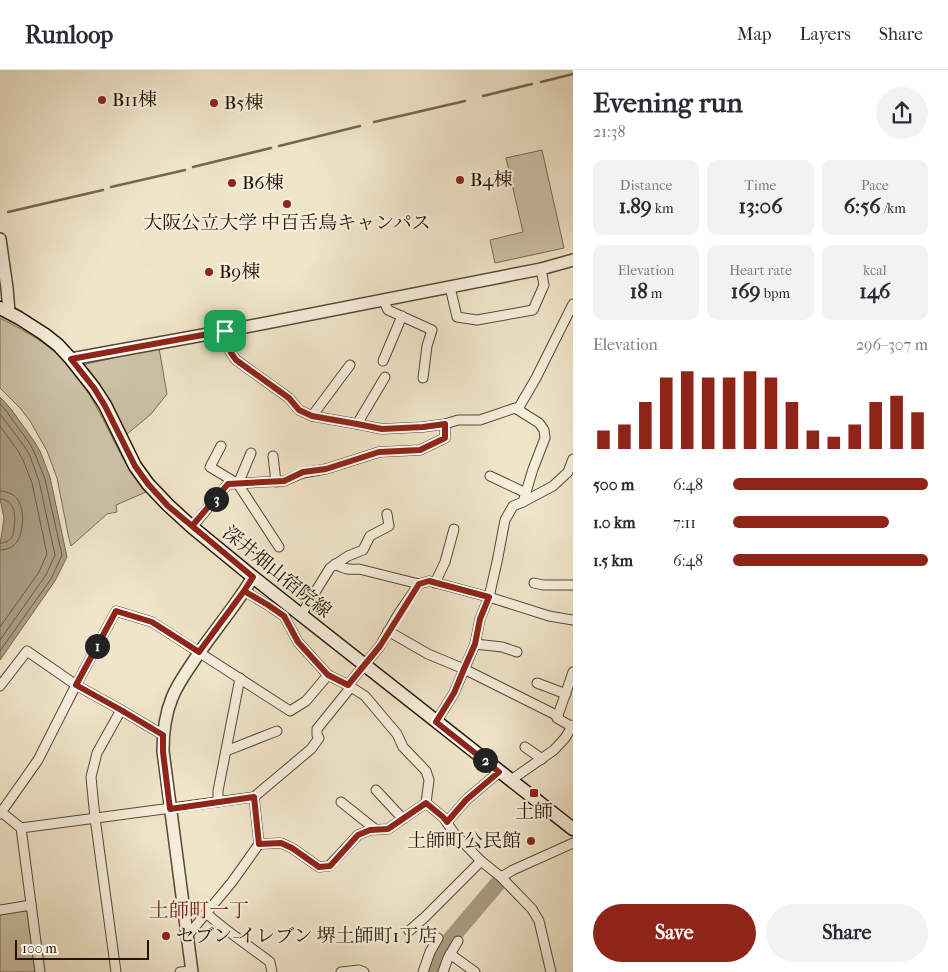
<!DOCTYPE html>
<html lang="en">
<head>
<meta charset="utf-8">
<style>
  :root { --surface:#fff; --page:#f2f2f3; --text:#2b2b33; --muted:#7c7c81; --line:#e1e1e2; --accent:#8f2418 }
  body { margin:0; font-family:"IM FELL French Canon","Noto Serif JP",serif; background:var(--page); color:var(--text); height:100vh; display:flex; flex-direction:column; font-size:19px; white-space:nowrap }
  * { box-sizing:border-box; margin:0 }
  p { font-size:16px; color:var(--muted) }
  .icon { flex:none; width:28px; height:28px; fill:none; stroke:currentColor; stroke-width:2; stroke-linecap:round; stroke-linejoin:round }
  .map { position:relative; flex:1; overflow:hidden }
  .panel { display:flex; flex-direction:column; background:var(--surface); width:375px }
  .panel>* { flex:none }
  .scale { position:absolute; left:15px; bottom:12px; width:134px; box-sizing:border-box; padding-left:5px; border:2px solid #241501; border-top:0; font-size:14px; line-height:18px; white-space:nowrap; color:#241501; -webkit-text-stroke:4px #f5eedc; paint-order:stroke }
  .pin { position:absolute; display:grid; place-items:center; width:42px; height:42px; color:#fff; margin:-21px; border-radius:10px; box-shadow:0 2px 8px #0006 }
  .km { position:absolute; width:25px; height:25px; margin:-12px; border-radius:50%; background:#222; color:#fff; font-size:14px; line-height:25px; text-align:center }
  .round { display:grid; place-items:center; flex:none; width:52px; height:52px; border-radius:26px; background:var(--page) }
  .summary { display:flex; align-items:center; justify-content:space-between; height:85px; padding:0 20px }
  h1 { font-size:28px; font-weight:700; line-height:38px }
  .metrics { display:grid; grid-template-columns:repeat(3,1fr); gap:8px; height:85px; padding:5px 20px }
  .metrics div { display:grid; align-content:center; border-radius:10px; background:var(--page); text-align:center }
  .metrics b { font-size:21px; font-weight:700 }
  .metrics small { font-size:14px; font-weight:400 }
  .metrics p { font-size:14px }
  .chart { height:140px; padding:10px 20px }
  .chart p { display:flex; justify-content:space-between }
  .chart svg { width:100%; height:90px; margin-top:5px; stroke:var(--accent); stroke-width:6 }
  .cta { display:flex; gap:10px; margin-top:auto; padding:10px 20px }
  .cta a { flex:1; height:58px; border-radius:30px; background:var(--accent); color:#fff; font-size:20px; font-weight:700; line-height:58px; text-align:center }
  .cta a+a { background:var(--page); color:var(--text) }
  ul { padding:0 20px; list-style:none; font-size:16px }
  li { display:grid; grid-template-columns:80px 60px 1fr; align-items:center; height:38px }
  li i { height:12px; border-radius:6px; background:var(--accent) }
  header { display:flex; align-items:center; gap:30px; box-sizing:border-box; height:70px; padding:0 25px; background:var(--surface); border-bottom:1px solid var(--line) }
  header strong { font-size:24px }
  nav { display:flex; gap:28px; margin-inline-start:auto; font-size:18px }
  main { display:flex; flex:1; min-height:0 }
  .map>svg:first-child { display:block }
</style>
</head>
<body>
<header>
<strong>Runloop</strong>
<nav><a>Map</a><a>Layers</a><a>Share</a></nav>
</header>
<main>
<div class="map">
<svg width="573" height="902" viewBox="0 0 573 902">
  <rect width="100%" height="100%" fill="#f0e5c9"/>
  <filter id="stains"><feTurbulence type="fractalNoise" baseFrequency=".004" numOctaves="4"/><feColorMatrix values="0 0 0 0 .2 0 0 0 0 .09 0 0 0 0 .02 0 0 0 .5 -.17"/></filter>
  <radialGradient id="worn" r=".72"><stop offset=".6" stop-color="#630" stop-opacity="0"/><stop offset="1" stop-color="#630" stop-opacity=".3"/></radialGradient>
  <!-- green -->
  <g fill="#cdc2a7" stroke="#786c54">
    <path d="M542,80l22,98 -69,15 -5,-23 33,-8 -17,-74z"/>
    <path d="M0,248c19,10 39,20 55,34 34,30 50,74 71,112 6,10 14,19 20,28l-30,13 1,7 -10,2 -36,32 -2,-7 -12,-61 -10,-27 -17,-30 -10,-13 -20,-20z"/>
    <path d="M159,278l8,46 -16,20 -25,21 -42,-68 2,-3z"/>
    <path d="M24,838l3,2 8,62h-35v-60z"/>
  </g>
  <!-- water -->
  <path fill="#ab9e85" stroke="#756750" d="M0,327l11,12 23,32 6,10 10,26 17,80 -12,24 -55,79v-116l4,-26 -4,-19z"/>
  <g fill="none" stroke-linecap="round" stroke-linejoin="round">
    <!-- shore -->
    <g stroke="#685a43" stroke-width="1">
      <path d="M0,334l7,8 23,32 5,10 10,25 17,76 -11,24 -51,72"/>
      <path d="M0,344l25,33 5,9 9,25 16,74 -9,20 -46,65"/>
      <path d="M0,356l18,25 5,9 9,23 15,71 -8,18 -39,55"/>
      <path d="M0,421c21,1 24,19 22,36 -2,13 -7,23 -22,23"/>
      <path d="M0,429c15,1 16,16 14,28 0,4 0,8 -3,11 -3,4 -7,5 -11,5"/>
    </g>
    <!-- stream -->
    <g stroke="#756750" stroke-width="2.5">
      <path d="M541,12l32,-8"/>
      <path d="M483,26l49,-12"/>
      <path d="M374,52l91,-21"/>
      <path d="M279,76l81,-20"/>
      <path d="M193,97l78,-19"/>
      <path d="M111,117l74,-17"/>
      <path d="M8,142l95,-22"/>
    </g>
    <!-- river -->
    <path stroke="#ab9e85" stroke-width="16" d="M433,902l4,-14 10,-15 52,-61"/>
    <defs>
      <g id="minor">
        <path d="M450,217l7,30 20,3 56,-10 11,-25 -3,-16"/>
        <path d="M383,230l5,10 44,20 -5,16 -4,32"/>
        <path d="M225,261c2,13 3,19 11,29l53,38 10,12 13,6 45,8 25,5 41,-2 22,-3 13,-4h22l35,-12 24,15 5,7 1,8 -12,31 -10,33 -10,4 -8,14 -8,42 -8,35 -9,22 -5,25 -21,49 -18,29"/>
        <path d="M383,291l19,-45"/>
        <path d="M518,339l18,-31 37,-74"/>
        <path d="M312,346l38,-51"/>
        <path d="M357,354l28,-47"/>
        <path d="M221,376l-11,21 28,17 41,63"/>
        <path d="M273,386l3,26"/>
        <path d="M490,406l36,17"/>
        <path d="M238,414l13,-31"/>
        <path d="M523,432l30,-16 15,-14 5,-13"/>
        <path d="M192,457l36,-43 56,-3 19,-8 23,-4 53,-17 41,-2 25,-12v-14"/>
        <path d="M335,494c9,5 14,6 24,5l60,15"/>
        <path d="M435,513l10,-21 9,-33"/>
        <path d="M534,513l9,2h30"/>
        <path d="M244,521l24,14 16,11 14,26 30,33"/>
        <path d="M301,545l29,-47 18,-12 15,-6 7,-14 19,-10 -2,-12"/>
        <path d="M388,561l40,23 36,15 94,47"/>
        <path d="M475,574l27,3 15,5"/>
        <path d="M537,613l29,11"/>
        <path d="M348,615l32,-39 19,-33 20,-29 10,-3 60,16 60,19 24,4"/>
        <path d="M0,616l27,-35 49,34 45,25 42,25"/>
        <path d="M572,657l-15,-9 16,-46"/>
        <path d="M525,677l17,12"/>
        <path d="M226,681l51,-20"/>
        <path d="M511,710l43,-30 11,-12 8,-13"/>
        <path d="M376,720l27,29"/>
        <path d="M218,732v-11l22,-113"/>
        <path d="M341,732l34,27"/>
        <path d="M426,733l17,14 11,16 27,28 20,16 31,32 7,12 12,51"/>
        <path d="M0,741l21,17 19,144"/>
        <path d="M0,744l38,-54 38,-75 40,-74 36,11 138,89 16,-10 22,-26 20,10 17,11 32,38 6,13 23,24 3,9 -3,23 -38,26 -18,1 -12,5 -29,31 -10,1 -27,-19 -11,-5 -22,1"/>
        <path d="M447,752l19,-22 33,-28"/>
        <path d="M21,758l233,-31 57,-48 8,-11 -2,-3v-6l34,-42"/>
        <path d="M501,807l12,-7 60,-27"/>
        <path d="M0,840l31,-5"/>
        <path d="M206,843c20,18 43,33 64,49l2,10"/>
        <path d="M409,861l16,-14 56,-56"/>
        <path d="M188,865l44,-53 27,-38 -5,-47"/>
        <path d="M450,884l25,18"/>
        <path d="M116,902l-21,-154 -4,-41 6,-24 24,-43"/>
        <path d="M180,902l12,-1"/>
        <path d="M341,902l18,-2 5,2"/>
        <path d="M423,902l7,-20 8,-14"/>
        <path d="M443,902l5,-14 10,-17"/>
      </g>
      <g id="tertiary">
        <path d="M0,169l7,49 2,24"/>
        <path d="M71,289l154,-28 316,-62 32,-9"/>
        <path d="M192,902l-29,-221c0,-17 2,-36 9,-53 5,-13 13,-24 21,-36 19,-29 42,-55 60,-85"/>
      </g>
      <path id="secondary" d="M0,238l19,10 25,16 14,11 13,14 23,29 11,17 30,61 13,18 20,21 24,22 61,50 320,252"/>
    </defs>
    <!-- minor casing -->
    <use href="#minor" stroke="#574933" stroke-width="11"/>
    <!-- tertiary casing -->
    <use href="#tertiary" stroke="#574933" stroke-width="14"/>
    <!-- secondary casing -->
    <use href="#secondary" stroke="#241501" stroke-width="15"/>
    <!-- minor -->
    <use href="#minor" stroke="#f5eedc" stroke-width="9"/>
    <!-- tertiary -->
    <use href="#tertiary" stroke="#f5eedc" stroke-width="11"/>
    <!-- secondary -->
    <use href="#secondary" stroke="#f5eedc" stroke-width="12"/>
  </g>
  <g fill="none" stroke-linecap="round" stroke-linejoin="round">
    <defs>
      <path id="route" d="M225,261l-154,28 23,29 11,18 30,60 13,18 20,22 24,20 61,51 -9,14 -45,61 -47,-30 -36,-11 -40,74 45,25 42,25v17l7,57 84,-12 5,47 22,-1 11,5 27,19 11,-1 28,-31 12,-5 18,-1 38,-26 17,14 4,5 19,-22 33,-28 -63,-50 18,-29 10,-24 11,-25 5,-25 9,-22 -60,-16 -10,3 -39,62 -32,39 -20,-10 -30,-33 -14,-26 -16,-11 -24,-14 9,-14 -61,-51 36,-42 56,-3 19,-9 23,-3 53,-17 41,-2 25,-12v-14l-22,3 -41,2 -25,-5 -45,-8 -13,-6 -10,-12 -53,-38c-8,-10 -9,-16 -11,-29"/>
    </defs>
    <!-- route casing -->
    <use href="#route" stroke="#fff" stroke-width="10"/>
    <!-- route -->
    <use href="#route" stroke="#8f2418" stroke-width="6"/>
  </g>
  <!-- markers -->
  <g fill="#8f2418" stroke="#f5eedc" stroke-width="2">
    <circle cx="102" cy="30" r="5"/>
    <circle cx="214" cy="33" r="5"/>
    <circle cx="460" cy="110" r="5"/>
    <circle cx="232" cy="113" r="5"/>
    <circle cx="287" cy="134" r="5"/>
    <circle cx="209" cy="202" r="5"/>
    <rect x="529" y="718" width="10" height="10" rx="2.5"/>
    <circle cx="531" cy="771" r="5"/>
    <circle cx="166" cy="866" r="5"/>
  </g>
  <g text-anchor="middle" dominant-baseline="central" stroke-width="4.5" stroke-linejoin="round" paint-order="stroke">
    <!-- poi labels -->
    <g font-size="19" fill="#241501" stroke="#f5eedc" text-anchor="start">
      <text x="112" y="30">B11棟</text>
      <text x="224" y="33">B5棟</text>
      <text x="470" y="110">B4棟</text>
      <text x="242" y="113">B6棟</text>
      <text x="287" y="153" text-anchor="middle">大阪公立大学 中百舌鳥キャンパス</text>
      <text x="219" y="202">B9棟</text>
      <text x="534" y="742" text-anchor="middle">土師</text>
      <text x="521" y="771" text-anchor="end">土師町公民館</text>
      <text x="176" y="866">セブン-イレブン 堺土師町1丁店</text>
    </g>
    <!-- street labels -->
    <g font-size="19" fill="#241501" stroke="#f5eedc">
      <text transform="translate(277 502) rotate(39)">深井畑山宿院線</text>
    </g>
    <!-- neighbourhood labels -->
    <g font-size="20" fill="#7a1f14" stroke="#f5eedc">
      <text x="199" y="840">土師町一丁</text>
    </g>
  </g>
  <rect width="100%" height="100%" filter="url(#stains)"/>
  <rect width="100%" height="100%" fill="url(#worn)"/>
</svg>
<div class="scale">100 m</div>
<div class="pin" style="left:225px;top:261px;background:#1e9e55"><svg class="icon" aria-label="arrive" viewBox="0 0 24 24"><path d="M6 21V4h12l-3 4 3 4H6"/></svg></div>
<b class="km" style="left:97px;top:576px">1</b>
<b class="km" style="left:485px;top:690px">2</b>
<b class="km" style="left:216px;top:429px">3</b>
</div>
<section class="panel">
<div class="summary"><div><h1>Evening run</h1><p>21:38</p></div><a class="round"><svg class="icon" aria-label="share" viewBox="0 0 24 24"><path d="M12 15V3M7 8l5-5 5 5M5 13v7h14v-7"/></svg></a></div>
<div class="metrics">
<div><p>Distance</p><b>1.89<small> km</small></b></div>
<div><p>Time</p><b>13:06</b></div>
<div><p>Pace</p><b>6:56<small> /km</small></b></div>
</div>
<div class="metrics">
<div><p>Elevation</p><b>18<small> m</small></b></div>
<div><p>Heart rate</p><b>169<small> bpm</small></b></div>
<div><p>kcal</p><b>146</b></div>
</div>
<div class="chart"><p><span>Elevation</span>296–307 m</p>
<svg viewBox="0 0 160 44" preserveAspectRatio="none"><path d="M5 44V35M15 44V32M25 44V21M35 44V9M45 44V6M55 44V9M65 44V9M75 44V6M85 44V9M95 44V21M105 44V35M115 44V38M125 44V32M135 44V21M145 44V18M155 44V26"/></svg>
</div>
<ul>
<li><b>500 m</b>6:48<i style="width:100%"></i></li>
<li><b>1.0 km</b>7:11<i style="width:80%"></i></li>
<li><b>1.5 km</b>6:48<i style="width:100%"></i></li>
</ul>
<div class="cta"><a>Save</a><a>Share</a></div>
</section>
</main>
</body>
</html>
